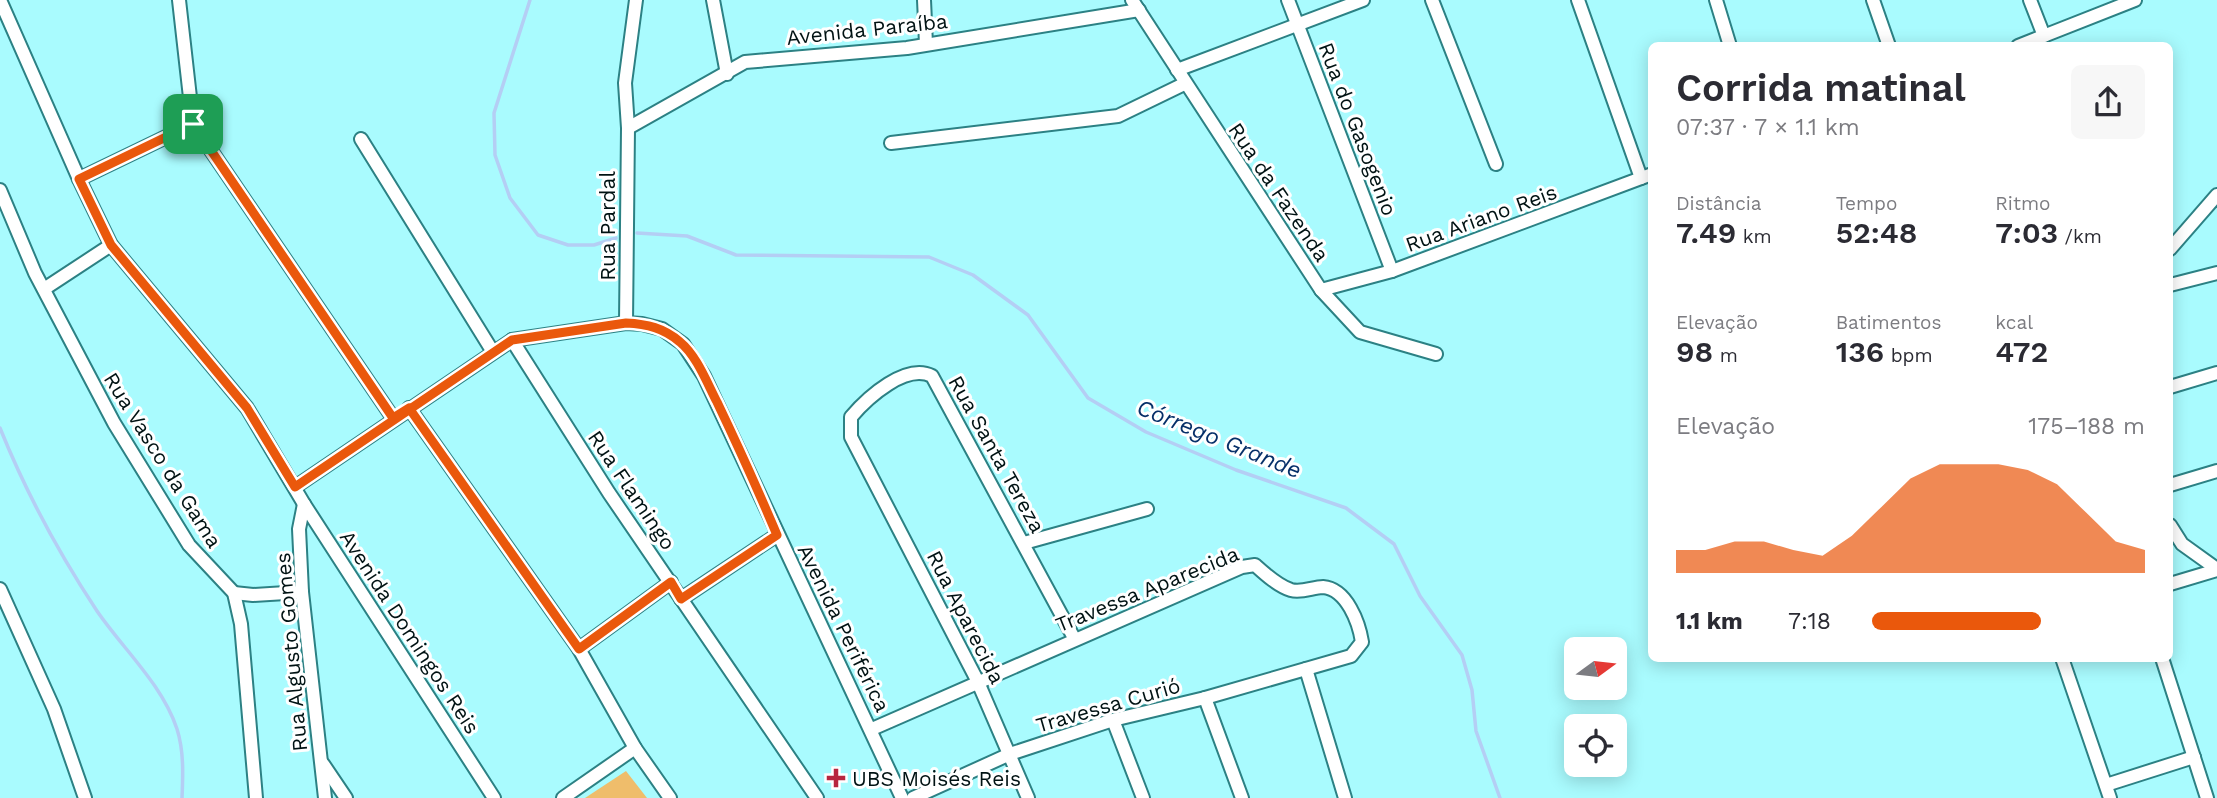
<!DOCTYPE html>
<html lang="pt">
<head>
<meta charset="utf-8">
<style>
  :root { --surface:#fff; --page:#f7f7f7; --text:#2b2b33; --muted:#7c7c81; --accent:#ea580c }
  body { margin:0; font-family:"Work Sans",sans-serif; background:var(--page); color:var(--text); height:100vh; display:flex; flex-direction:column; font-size:26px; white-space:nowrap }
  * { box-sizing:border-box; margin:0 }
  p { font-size:23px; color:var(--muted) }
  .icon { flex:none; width:38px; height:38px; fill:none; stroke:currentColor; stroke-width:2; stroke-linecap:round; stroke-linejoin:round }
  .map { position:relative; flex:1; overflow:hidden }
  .sheet { position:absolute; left:1648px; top:42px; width:525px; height:620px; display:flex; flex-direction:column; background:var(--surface); border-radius:10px; box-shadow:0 4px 18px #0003 }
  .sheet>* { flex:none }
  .needle { width:46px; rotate:75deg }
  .buttons { position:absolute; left:1564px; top:637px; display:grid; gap:14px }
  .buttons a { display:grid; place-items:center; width:63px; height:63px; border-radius:10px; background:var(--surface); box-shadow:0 4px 18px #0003; font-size:35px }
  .pin { position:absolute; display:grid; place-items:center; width:60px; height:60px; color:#fff; margin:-30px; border-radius:14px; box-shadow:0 4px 10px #0006 }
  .round { display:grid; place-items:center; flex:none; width:74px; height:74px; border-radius:10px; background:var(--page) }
  .head { display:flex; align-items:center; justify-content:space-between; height:119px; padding:0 28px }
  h1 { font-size:38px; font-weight:600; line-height:52px }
  .metrics { display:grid; grid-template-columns:repeat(3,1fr); gap:10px; height:119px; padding:7px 28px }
  .metrics div { display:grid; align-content:center }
  .metrics b { font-size:30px; font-weight:600 }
  .metrics small { font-size:19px; font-weight:400 }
  .metrics p { font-size:19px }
  .chart { height:196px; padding:14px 28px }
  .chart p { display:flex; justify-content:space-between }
  .chart svg { width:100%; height:126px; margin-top:7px; fill:var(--accent); opacity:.7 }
  ul { padding:0 28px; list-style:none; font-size:23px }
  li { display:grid; grid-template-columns:112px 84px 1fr; align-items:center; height:52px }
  li i { height:18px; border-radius:9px; background:var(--accent) }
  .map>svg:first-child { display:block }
</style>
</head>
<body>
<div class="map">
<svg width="2217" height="798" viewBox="0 0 2217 798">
  <rect width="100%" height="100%" fill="#a9fbfe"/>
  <!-- green -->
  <path fill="#efbd6b" d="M626,771l21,27h-62z"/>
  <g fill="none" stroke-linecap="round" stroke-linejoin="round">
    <!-- stream -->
    <g stroke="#b4cef4" stroke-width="3.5">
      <path d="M530,0l-36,113 1,42 15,43 28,37 30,10h26l22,-7"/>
      <path d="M637,233l50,3 49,19 193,2 44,18 55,40 60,83 58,34 90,38 110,38 48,36 26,52 42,59 10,35 4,41 24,67"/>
      <path d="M0,428c25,62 60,127 97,183 26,38 65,73 80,118 7,22 6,46 5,69"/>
    </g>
    <defs>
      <g id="minor">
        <path d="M0,0l79,179 32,66 136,163 57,96 190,294"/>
        <path d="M179,0l14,124 200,294"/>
        <path d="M713,0l14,74"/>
        <path d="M924,0l2,44"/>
        <path d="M1132,0l189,290 39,42 76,22"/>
        <path d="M1288,0l104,271"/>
        <path d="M1432,0l64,164"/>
        <path d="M1578,0l63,178"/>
        <path d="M1716,0l14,46"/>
        <path d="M1873,0l16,46"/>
        <path d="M2030,0l14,36"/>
        <path d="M2018,46l117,-46"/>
        <path d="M1177,70l186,-70"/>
        <path d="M628,128l117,-66 162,-14 232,-38"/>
        <path d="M361,139l132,213"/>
        <path d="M891,143l227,-27 66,-32"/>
        <path d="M79,179l114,-55"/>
        <path d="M0,190l35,83 79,150 75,122 45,48 7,31 15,174"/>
        <path d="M2170,249l47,-54"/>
        <path d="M2170,285l47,-12"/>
        <path d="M44,289l67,-44"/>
        <path d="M1321,290l71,-19 260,-97"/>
        <path d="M626,323l2,-195 -3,-45 11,-83"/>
        <path d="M512,340l97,153 208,305"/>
        <path d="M2170,387l47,-14"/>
        <path d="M409,408l170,241 56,99 35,50"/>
        <path d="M2170,485l47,-14"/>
        <path d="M295,487l217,-147 114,-17 16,1 20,5 21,15 21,32 198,422"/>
        <path d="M304,504l-5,25 3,63 23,206"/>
        <path d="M2170,525l12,19 35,25"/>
        <path d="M1024,543l123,-34"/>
        <path d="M2170,584l47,-14"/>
        <path d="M0,589l54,120 31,89"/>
        <path d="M234,593l19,2 49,-3"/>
        <path d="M681,599l96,-64"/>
        <path d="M579,649l92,-67"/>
        <path d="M2062,658l48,140"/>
        <path d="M2162,658l45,140"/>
        <path d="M1306,669l39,129"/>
        <path d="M1205,698l37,100"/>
        <path d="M1113,720l30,78"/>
        <path d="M872,729l370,-162 13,-2c10,9 23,21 36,25 11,3 22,-3 32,-3 24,2 36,36 39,55l-11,14 -146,42 -92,22 -103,34 -97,44"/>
        <path d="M323,764l23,34"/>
        <path d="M2106,785l88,-28"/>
        <path d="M563,798l72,-50"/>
        <path d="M1028,798l-51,-118 -126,-243v-20c17,-20 55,-54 81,-41l142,262"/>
      </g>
    </defs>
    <!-- minor casing -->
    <use href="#minor" stroke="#2c8184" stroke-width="16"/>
    <!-- minor -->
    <use href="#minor" stroke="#fff" stroke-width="12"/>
  </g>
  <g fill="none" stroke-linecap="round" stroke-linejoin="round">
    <defs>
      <path id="route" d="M193,124l200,294 16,-10 170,241 92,-67 10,17 96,-64c-19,-45 -39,-89 -60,-133 -10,-19 -20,-46 -37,-60 -16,-14 -33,-18 -54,-19l-114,17 -217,147 -48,-79 -136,-163 -32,-66 114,-55"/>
    </defs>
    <!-- route casing -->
    <use href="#route" stroke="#fff" stroke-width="14"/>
    <!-- route -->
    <use href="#route" stroke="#ea580c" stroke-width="9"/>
  </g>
  <!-- markers -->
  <path fill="#b7263e" stroke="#fff" stroke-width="2.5" d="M832.5 767.5h7v7h7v7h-7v7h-7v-7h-7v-7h7z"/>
  <g text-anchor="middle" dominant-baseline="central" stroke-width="6" stroke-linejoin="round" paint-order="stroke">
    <!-- street labels -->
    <g font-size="21" fill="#001213" stroke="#fff">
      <text transform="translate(867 29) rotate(-6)">Avenida Paraíba</text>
      <text transform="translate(1358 129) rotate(69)">Rua do Gasogenio</text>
      <text transform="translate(1279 192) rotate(56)">Rua da Fazenda</text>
      <text transform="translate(1481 218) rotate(-20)">Rua Ariano Reis</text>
      <text transform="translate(607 226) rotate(-90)">Rua Pardal</text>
      <text transform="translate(997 454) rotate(61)">Rua Santa Tereza</text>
      <text transform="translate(163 460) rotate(58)">Rua Vasco da Gama</text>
      <text transform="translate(632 490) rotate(56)">Rua Flamingo</text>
      <text transform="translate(1147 589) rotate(-22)">Travessa Aparecida</text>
      <text transform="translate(966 617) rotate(63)">Rua Aparecida</text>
      <text transform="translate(844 628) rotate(64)">Avenida Periférica</text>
      <text transform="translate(410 632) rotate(57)">Avenida Domingos Reis</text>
      <text transform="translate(291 652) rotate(-95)">Rua Algusto Gomes</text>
      <text transform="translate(1108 705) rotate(-16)">Travessa Curió</text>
    </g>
    <!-- poi labels -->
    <g font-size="21" fill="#001213" stroke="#fff" text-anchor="start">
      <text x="852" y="778">UBS Moisés Reis</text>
    </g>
    <!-- water labels -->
    <g font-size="23" font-style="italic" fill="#063069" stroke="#fff">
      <text transform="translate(1219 439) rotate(22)">Córrego Grande</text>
    </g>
  </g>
</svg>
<div class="buttons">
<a><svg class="needle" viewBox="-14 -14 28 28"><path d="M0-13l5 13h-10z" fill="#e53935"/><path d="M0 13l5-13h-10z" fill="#7c7c81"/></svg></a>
<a><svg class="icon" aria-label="locate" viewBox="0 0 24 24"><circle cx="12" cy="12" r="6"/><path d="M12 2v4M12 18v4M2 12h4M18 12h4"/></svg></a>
</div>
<div class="pin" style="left:193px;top:124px;background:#1e9e55"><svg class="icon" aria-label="arrive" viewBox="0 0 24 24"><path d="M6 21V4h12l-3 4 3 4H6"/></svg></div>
<section class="sheet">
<div class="head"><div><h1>Corrida matinal</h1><p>07:37 · 7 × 1.1 km</p></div><a class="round"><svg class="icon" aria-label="share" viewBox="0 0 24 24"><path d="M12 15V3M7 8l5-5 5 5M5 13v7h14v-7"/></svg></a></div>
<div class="metrics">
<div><p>Distância</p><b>7.49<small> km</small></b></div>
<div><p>Tempo</p><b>52:48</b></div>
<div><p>Ritmo</p><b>7:03<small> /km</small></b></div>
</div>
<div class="metrics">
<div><p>Elevação</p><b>98<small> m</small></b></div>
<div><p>Batimentos</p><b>136<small> bpm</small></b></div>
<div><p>kcal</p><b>472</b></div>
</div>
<div class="chart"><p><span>Elevação</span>175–188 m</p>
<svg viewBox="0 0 160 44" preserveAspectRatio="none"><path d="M0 44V36L10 36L20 33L30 33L40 36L50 38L60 31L70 21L80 11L90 6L100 6L110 6L120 8L130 13L140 23L150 33L160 36V44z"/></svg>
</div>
<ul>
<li><b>1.1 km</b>7:18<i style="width:62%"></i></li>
</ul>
</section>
</div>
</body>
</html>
